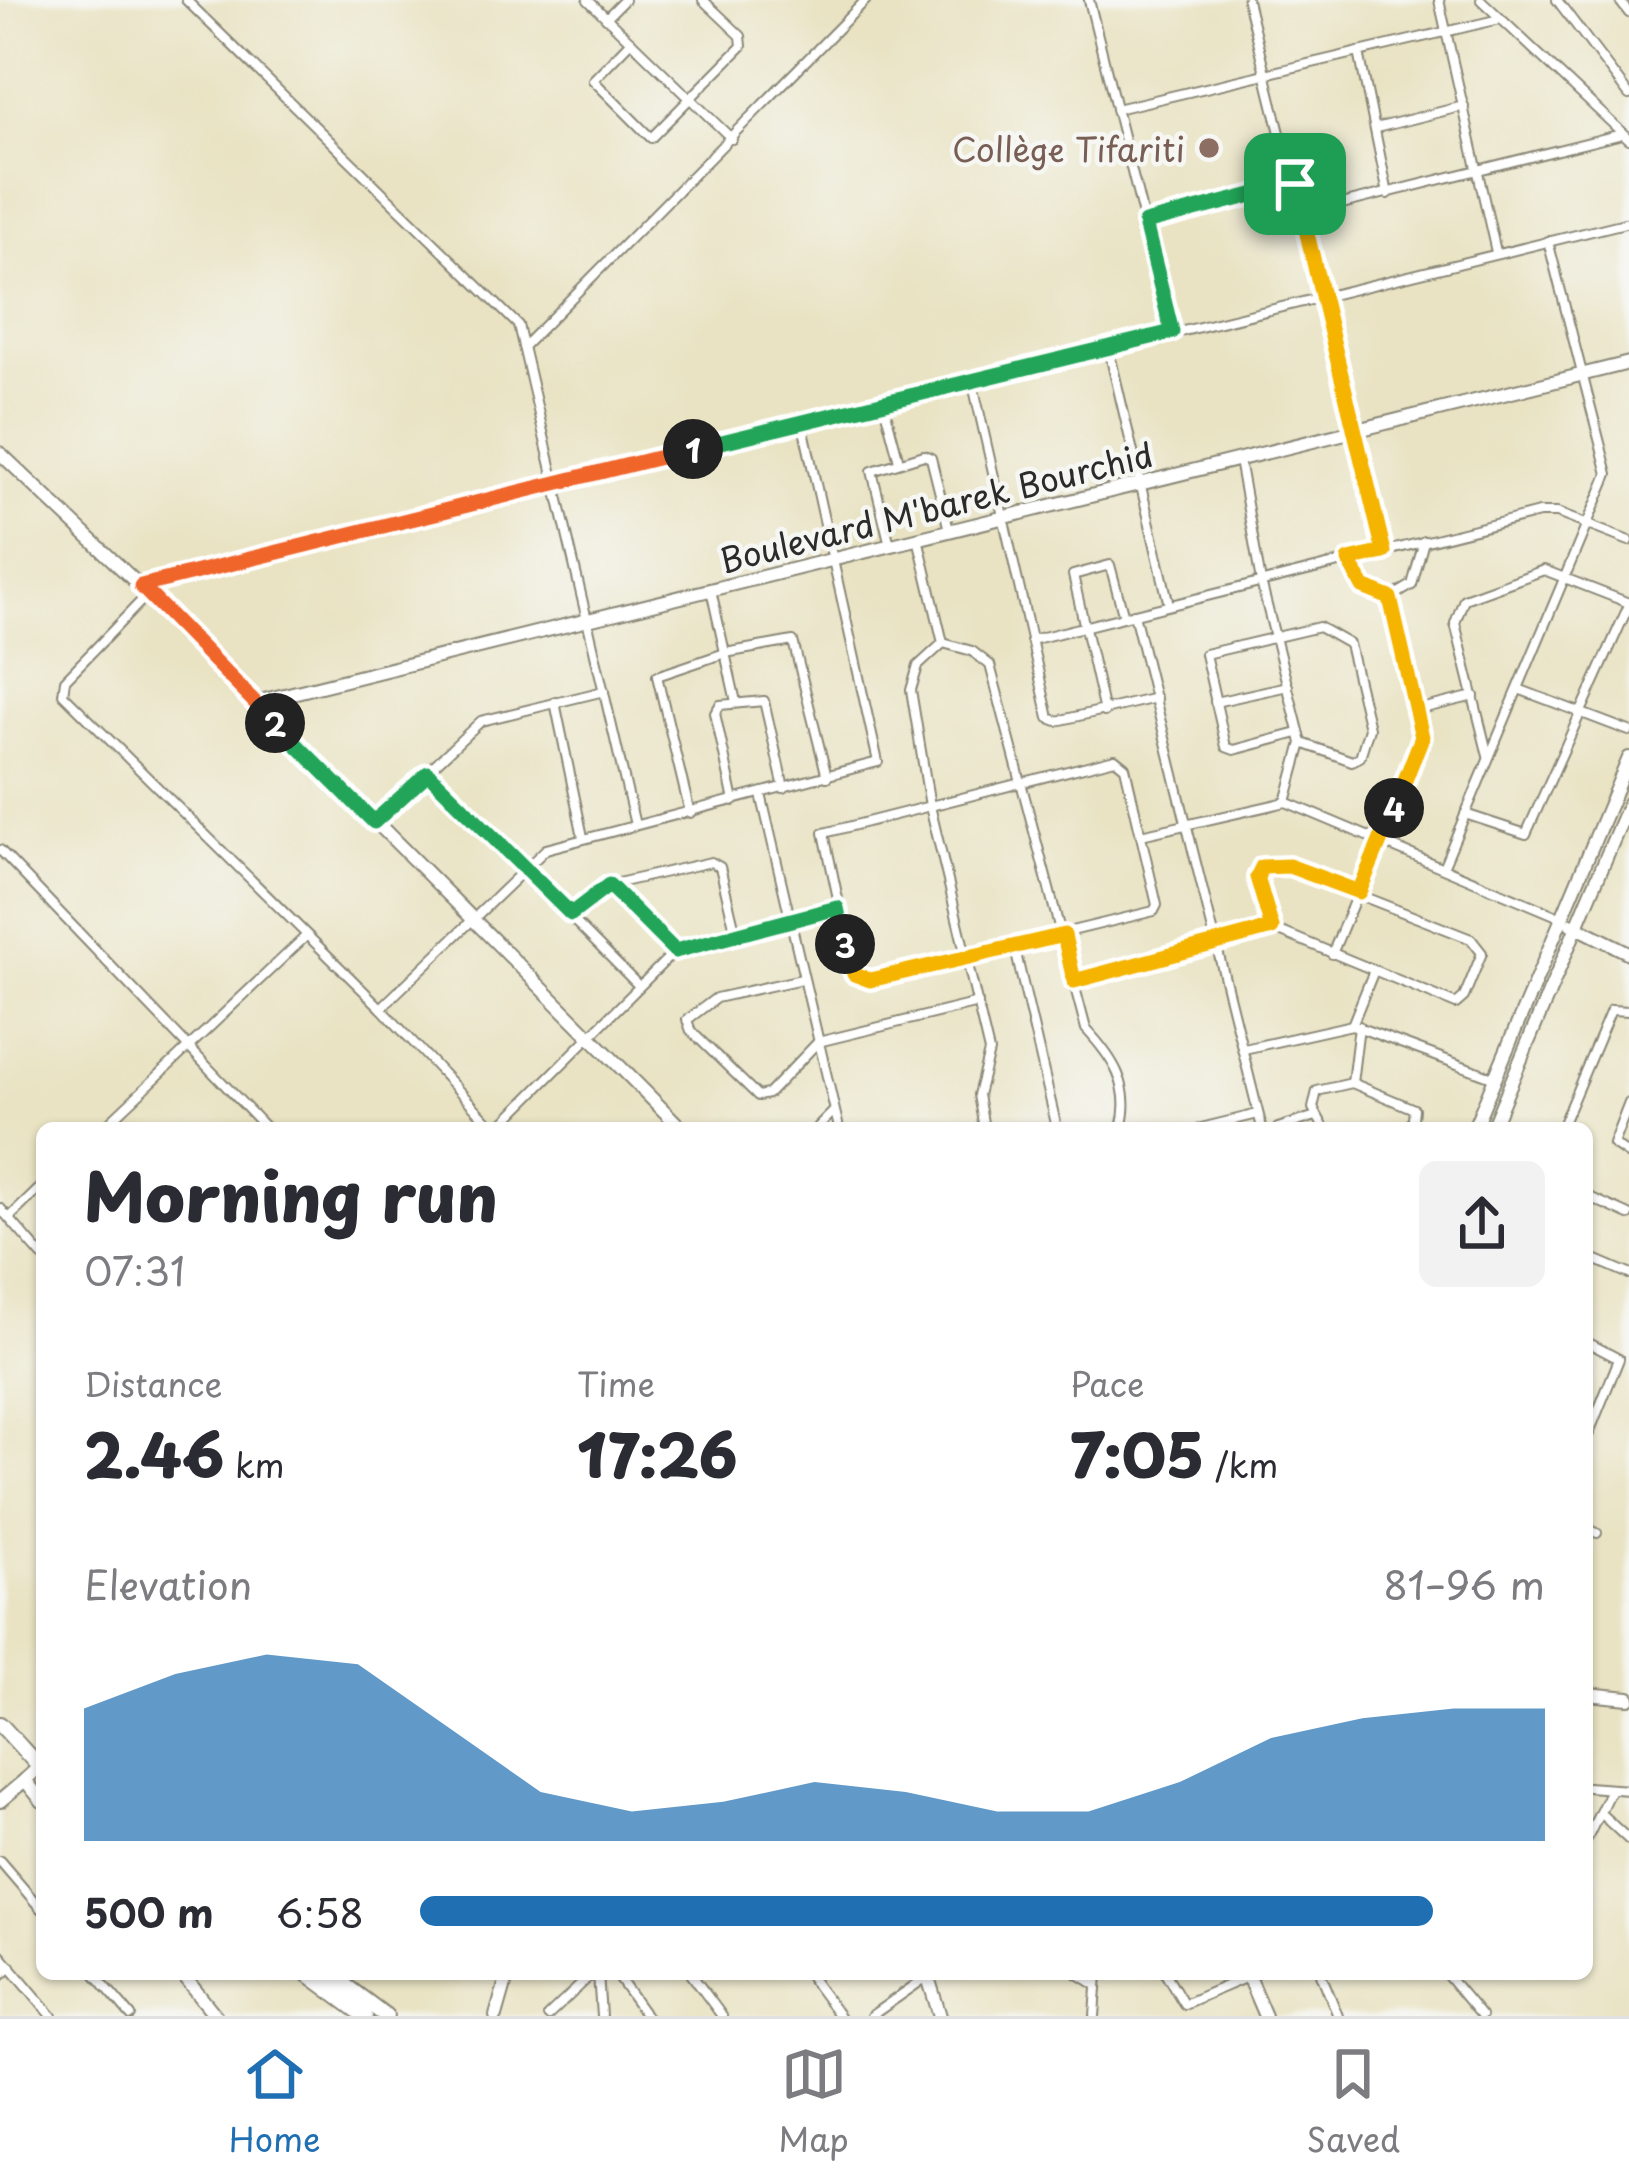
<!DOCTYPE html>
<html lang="en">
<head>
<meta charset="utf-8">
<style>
  :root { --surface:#fff; --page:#f2f2f3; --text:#2b2b33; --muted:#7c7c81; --line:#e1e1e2; --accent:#1f6fb2 }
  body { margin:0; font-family:"Playpen Sans",sans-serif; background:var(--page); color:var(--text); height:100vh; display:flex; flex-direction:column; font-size:45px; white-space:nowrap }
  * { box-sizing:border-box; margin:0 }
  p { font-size:39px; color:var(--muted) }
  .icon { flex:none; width:66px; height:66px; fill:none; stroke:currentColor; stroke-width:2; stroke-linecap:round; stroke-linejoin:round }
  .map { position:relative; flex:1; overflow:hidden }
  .details { position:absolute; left:36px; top:1122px; width:1557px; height:858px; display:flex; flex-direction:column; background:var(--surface); border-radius:18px; box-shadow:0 3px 9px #0004 }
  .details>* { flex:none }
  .pin { position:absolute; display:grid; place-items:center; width:102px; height:102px; color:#fff; margin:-51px; border-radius:24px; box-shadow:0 6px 18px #0006 }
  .km { position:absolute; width:60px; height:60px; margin:-30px; border-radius:50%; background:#222; color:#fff; font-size:33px; line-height:60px; text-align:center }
  .round { display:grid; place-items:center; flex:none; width:126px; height:126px; border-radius:18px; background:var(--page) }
  .headline { display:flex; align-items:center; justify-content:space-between; height:204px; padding:0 48px }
  h1 { font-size:66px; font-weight:800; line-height:90px }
  .stats { display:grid; grid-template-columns:repeat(3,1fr); gap:18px; height:204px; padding:12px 48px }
  .stats div { display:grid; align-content:center }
  .stats b { font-size:60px; font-weight:800 }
  .stats small { font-size:33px; font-weight:400 }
  .stats p { font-size:33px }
  .chart { height:336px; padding:24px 48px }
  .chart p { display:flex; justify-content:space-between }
  .chart svg { width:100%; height:216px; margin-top:12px; fill:var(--accent); opacity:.7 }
  ul { padding:0 48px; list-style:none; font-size:39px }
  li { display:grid; grid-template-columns:192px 144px 1fr; align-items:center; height:90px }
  li i { height:30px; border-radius:15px; background:var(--accent) }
  .tab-bar { display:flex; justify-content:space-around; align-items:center; height:168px; border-top:3px solid var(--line); background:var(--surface); font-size:33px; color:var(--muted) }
  .tab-bar a { display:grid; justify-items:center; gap:6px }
  .tab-bar .current { color:var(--accent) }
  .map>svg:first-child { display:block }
</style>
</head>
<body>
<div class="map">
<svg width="1629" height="2016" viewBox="0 0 1629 2016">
  <rect width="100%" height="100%" fill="#f6f6f2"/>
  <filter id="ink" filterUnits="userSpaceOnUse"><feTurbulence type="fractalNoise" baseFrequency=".00833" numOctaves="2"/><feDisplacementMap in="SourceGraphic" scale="24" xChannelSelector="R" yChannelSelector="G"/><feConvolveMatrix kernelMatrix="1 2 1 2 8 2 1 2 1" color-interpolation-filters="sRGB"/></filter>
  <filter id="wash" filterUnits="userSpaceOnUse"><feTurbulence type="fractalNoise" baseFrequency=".004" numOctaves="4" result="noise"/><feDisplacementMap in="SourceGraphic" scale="48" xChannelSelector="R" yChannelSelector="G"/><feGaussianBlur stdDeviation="2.7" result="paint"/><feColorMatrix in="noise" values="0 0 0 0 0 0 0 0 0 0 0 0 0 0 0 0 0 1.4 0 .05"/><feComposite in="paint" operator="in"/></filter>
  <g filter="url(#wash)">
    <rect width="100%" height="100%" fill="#e9e3c3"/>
  </g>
  <g filter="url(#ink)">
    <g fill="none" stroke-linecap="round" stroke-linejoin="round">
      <defs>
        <g id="street">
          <path d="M186,0l332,325 117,500"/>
          <path d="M588,0l144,139"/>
          <path d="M1089,0l83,332"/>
          <path d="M1247,0l137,552"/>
          <path d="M1439,0l57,252"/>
          <path d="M1481,0l148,139"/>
          <path d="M1557,0l72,95"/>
          <path d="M1619,0l10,13"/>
          <path d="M606,18l18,-18"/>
          <path d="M631,41l-38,39 58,58 91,-92 -1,-10 -38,-36"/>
          <path d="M1359,52l29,142"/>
          <path d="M1116,109l384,-90"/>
          <path d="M1376,128l88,-22"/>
          <path d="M1302,214l320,-80"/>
          <path d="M1145,223l150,-38"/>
          <path d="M1108,346l61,259"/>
          <path d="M523,347l343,-347"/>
          <path d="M972,380l77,338 8,3 99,-23"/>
          <path d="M883,401l16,60"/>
          <path d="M1239,460l22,122 41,161 -16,59"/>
          <path d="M918,538l25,105 29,8 18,14 96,364c26,28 47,57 35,99"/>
          <path d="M890,545l-18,-74 52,-16 7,3 18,72"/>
          <path d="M1349,560l14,27 27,11 22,-13 12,-44"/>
          <path d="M142,586l1487,-364"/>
          <path d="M711,590l25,112"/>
          <path d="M147,595l-82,85 -2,14 318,314 113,120"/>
          <path d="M1134,614l128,514"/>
          <path d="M1031,640l508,-127h18l72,28"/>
          <path d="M943,643l-25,23 -7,24 19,116 59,246 -11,43 6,33"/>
          <path d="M1521,690l108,41"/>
          <path d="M555,702l28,135"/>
          <path d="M1215,702l73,-16"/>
          <path d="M1417,710l57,-14"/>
          <path d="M1104,712l-31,-137 37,-10 14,52"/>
          <path d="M1298,733l-64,17 -8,-3 -21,-93 114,-27 30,17 20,84 -9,29 -8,4 -50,-18"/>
          <path d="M1488,756l-33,-133 9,-24 80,-29 85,33"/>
          <path d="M1115,759l10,8 32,138 -3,6 -284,69 -16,-6 -30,-141z"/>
          <path d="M427,773l210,211"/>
          <path d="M761,794l78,334"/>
          <path d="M734,801l-19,-88 5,-8 44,-4 20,87"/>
          <path d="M690,813l-33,-137 68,-23 68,-12 34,136"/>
          <path d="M1465,814l61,20 103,-229"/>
          <path d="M375,821l106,-100 123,-30"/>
          <path d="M1141,835l145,-33 276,116"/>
          <path d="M0,850l266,278"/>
          <path d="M1444,865l164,-391 -60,-233"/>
          <path d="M609,885l66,66"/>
          <path d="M571,914l38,-29 102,-23 9,5 16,67"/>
          <path d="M1014,945l43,183"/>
          <path d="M1332,954l90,-217 -32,-139"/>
          <path d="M802,979l-86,19 -29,22 4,11 67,65 10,-2 50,-52 160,-39"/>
          <path d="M1074,981l198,-53 184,76 8,-7 18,-44 -11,-14 -188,-74 -26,7 15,56"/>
          <path d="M381,1008l165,-159 332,-87 -76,-341"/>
          <path d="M1352,1025l21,-52"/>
          <path d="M1244,1049l108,-24 143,53"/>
          <path d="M1352,1083l7,-57"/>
          <path d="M1629,1103l-16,41 16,11"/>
          <path d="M103,1128l203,-192"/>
          <path d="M498,1128l177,-177 162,-42"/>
          <path d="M817,1128l16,-16"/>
          <path d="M1201,1128l57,-14"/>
          <path d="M1278,1128l38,-12"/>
          <path d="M1324,1128l-11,-20 4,-17 35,-8 62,26 -2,19"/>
          <path d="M1561,1128l50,-118 18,1"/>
          <path d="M1587,1196l42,19"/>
          <path d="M0,1208l42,48"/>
          <path d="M9,1218l33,-32"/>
          <path d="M1587,1256l42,18"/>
          <path d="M1587,1342l32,17 -32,79"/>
          <path d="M1587,1528l10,5"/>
          <path d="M1587,1787l42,3"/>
          <path d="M1600,1813l29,27"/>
          <path d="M1587,1839l24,-50"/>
          <path d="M0,1861l42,49"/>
          <path d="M0,1954l52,62"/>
          <path d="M95,1974l36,42"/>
          <path d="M598,1974l3,42"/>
          <path d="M616,1974l30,42"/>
          <path d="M691,1974l31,42"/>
          <path d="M808,1974l31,42"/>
          <path d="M1078,1974l18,11"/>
          <path d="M1166,1974l18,30 70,-30"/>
          <path d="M1321,1974l17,42"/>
          <path d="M1446,1974l35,42"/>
          <path d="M0,1976l11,-10"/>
          <path d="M548,2016l44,-42"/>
          <path d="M871,2016l57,-40"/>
          <path d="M1095,2016l3,-42"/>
        </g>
        <g id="secondary">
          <path d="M0,453l162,154 519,521"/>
          <path d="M256,702l1373,-339"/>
          <path d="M1571,924l58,29"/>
          <path d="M1474,1128l155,-370"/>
          <path d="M1492,1128l137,-325"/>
          <path d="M1587,1694l42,4"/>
          <path d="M39,1767l-14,13 17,21"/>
          <path d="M0,1801l25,-21"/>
          <path d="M182,1974l34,42"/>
          <path d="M927,1974l13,42"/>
          <path d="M1247,1974l18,42"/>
          <path d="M496,2016l12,-42"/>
        </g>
        <g id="primary">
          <path d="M0,1724l42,46"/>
          <path d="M308,1974l57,42"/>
          <path d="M330,1974l56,42"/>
        </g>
      </defs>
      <!-- street casing -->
      <use href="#street" stroke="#8a8777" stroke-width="12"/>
      <!-- secondary casing -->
      <use href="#secondary" stroke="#8a8777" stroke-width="16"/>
      <!-- primary casing -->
      <use href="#primary" stroke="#8a8777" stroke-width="18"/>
      <!-- street -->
      <use href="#street" stroke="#fff" stroke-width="8"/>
      <!-- secondary -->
      <use href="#secondary" stroke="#fff" stroke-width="12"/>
      <!-- primary -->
      <use href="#primary" stroke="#fff" stroke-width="14"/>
    </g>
  </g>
  <g fill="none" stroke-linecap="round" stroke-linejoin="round" filter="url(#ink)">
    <defs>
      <path id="split-1" d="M693,449l479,-117 -27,-109 150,-39"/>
      <path id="split-2" d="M275,723l-134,-137 552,-137"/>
      <path id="split-3" d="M275,723l99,99 54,-49 143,141 38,-29 66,66 162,-43 8,36"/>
      <path id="split-4" d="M845,944l9,30 16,6 194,-45 10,46 198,-53 -15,-51 5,-10 27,-1 70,26 35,-84"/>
      <path id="split-5" d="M1295,184l89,368 -35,8 14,27 27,11 32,139 -28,71"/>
    </defs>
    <!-- split-1 casing -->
    <use href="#split-1" stroke="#fff" stroke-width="24"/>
    <!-- split-2 casing -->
    <use href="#split-2" stroke="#fff" stroke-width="24"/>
    <!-- split-3 casing -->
    <use href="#split-3" stroke="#fff" stroke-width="24"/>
    <!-- split-4 casing -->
    <use href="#split-4" stroke="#fff" stroke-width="24"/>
    <!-- split-5 casing -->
    <use href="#split-5" stroke="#fff" stroke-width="24"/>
    <!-- split-1 -->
    <use href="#split-1" stroke="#22a559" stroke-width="15"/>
    <!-- split-2 -->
    <use href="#split-2" stroke="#f0652b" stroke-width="15"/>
    <!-- split-3 -->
    <use href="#split-3" stroke="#22a559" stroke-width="15"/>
    <!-- split-4 -->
    <use href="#split-4" stroke="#f5b400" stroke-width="15"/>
    <!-- split-5 -->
    <use href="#split-5" stroke="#f5b400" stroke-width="15"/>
  </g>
  <!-- markers -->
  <circle fill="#8d6e63" stroke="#f6f6f2" stroke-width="4.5" cx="1209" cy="148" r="12"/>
  <g text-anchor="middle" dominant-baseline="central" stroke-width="9" stroke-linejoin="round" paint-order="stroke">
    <!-- education labels -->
    <g font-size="33" fill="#785e54" stroke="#f6f6f2" text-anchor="end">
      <text x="1185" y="148">Collège Tifariti</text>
    </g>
    <!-- street labels -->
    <g font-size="33" fill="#2b2b2b" stroke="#f6f6f2">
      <text transform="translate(936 506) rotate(-14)">Boulevard M'barek Bourchid</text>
    </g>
  </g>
</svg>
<div class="pin" style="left:1295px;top:184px;background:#1e9e55"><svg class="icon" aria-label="arrive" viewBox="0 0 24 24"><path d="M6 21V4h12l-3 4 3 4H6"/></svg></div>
<b class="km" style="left:693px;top:449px">1</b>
<b class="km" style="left:275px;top:723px">2</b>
<b class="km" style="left:845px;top:944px">3</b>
<b class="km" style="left:1394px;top:808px">4</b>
<section class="details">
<div class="headline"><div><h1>Morning run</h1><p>07:31</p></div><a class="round"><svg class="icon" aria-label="share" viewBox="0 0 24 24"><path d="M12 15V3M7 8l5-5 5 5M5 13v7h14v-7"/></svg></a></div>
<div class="stats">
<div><p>Distance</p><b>2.46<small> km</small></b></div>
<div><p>Time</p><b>17:26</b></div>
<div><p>Pace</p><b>7:05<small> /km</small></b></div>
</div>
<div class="chart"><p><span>Elevation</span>81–96 m</p>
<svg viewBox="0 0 160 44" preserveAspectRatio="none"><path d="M0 44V17L10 10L20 6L30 8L40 21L50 34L60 38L70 36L80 32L90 34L100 38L110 38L120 32L130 23L140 19L150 17L160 17V44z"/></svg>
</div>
<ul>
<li><b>500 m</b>6:58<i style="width:90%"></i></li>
</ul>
</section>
</div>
<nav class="tab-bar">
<a class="current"><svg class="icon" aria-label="home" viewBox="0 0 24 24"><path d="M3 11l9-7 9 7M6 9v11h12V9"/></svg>Home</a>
<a><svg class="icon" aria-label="map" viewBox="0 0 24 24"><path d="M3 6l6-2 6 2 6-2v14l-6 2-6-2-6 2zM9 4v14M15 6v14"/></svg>Map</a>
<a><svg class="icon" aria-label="saved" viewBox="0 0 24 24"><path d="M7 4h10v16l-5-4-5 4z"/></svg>Saved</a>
</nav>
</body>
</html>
